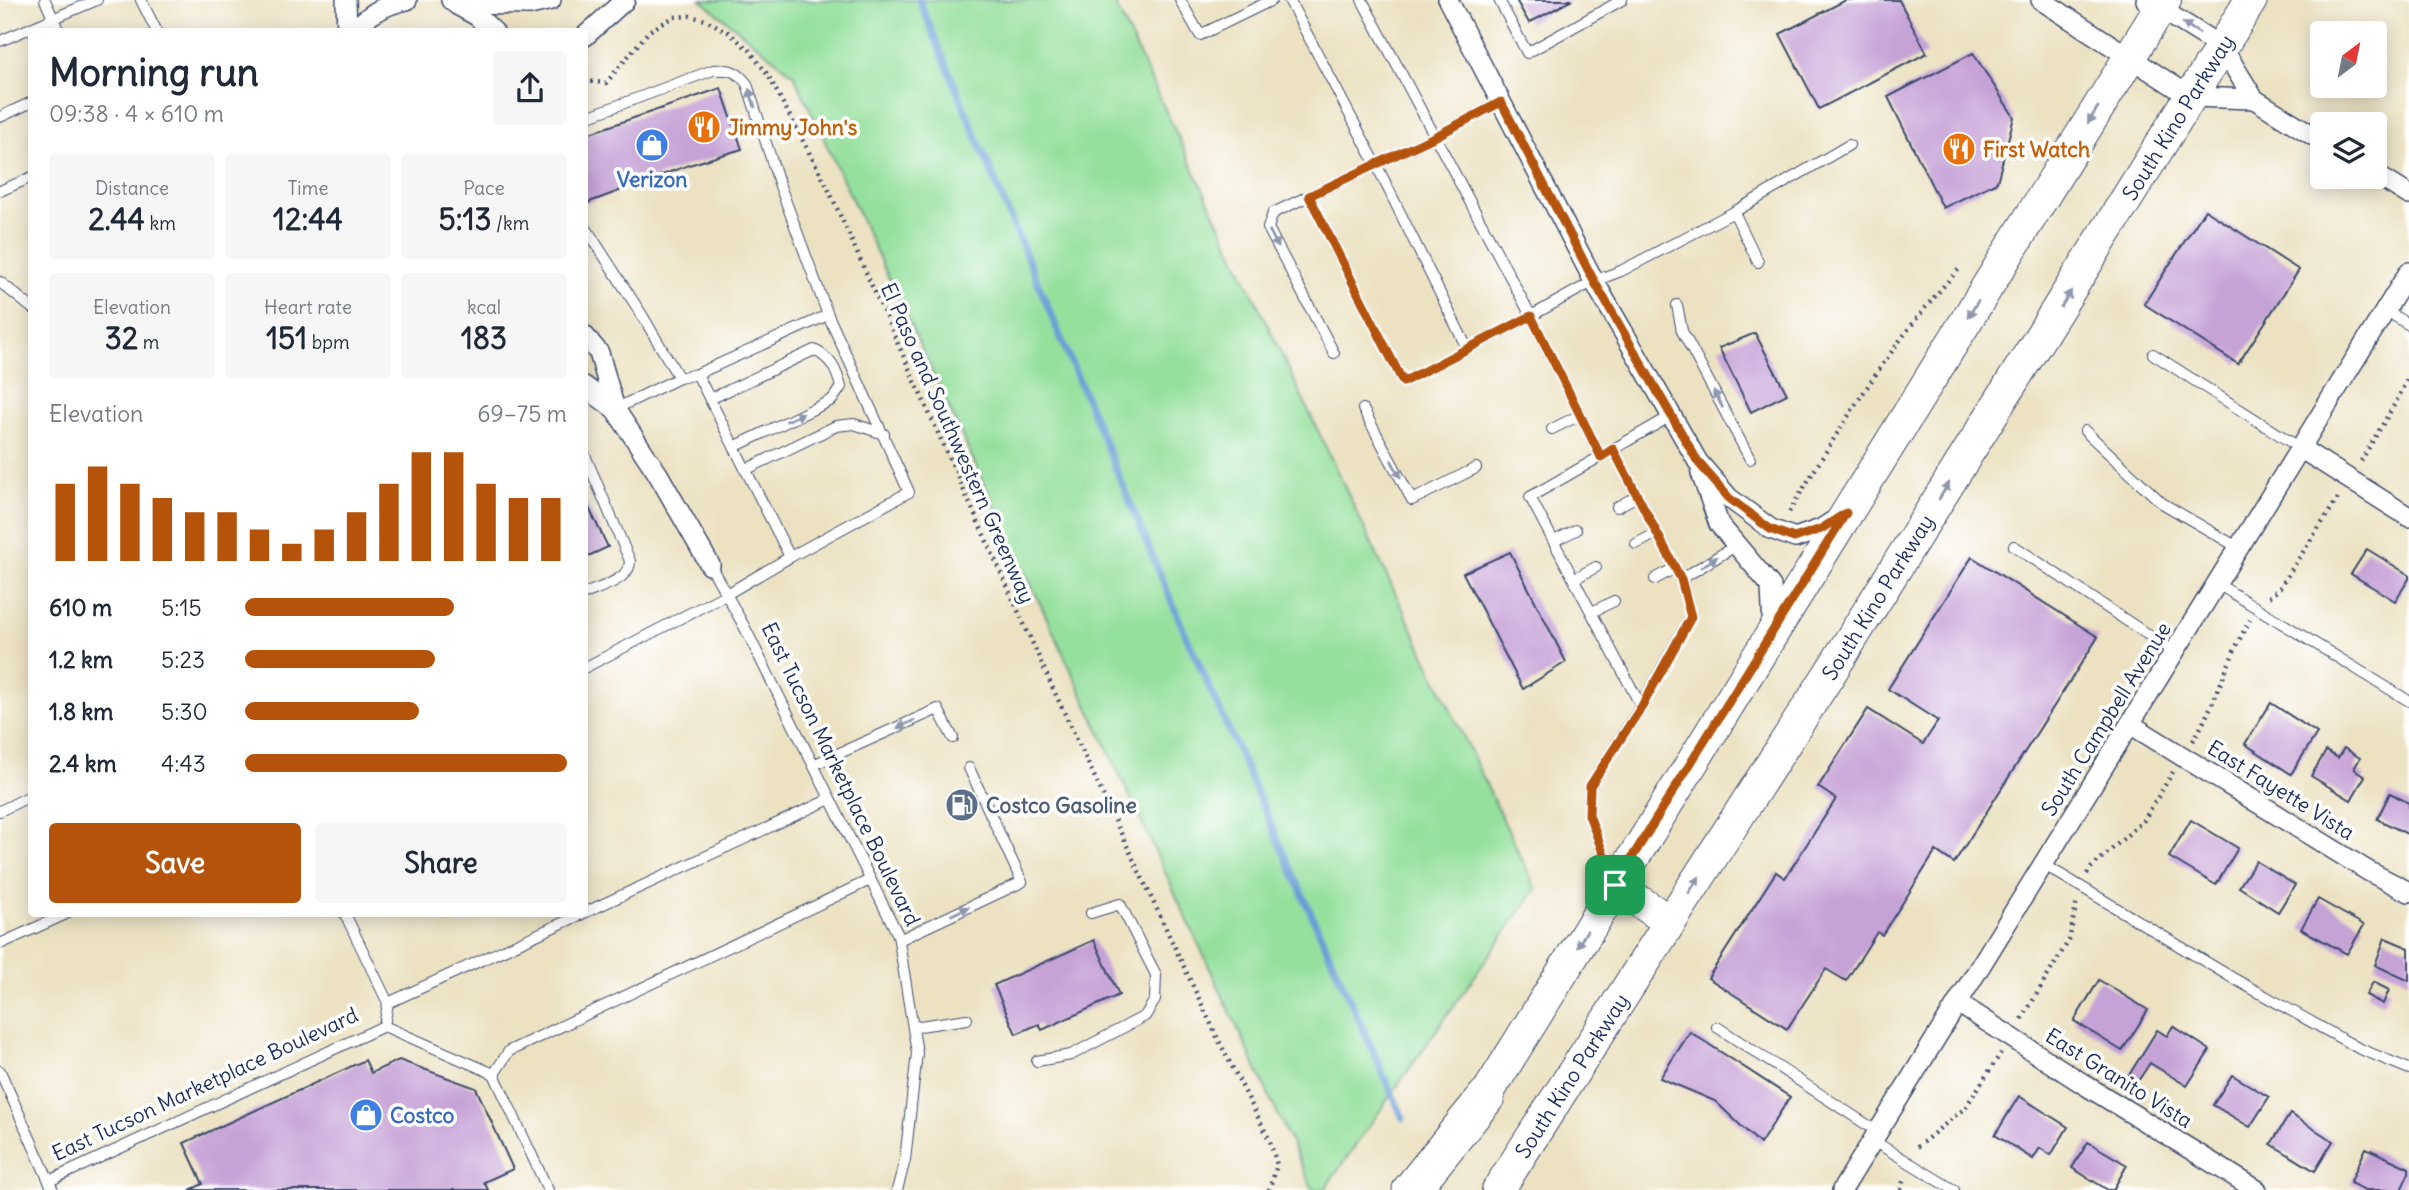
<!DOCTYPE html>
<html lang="en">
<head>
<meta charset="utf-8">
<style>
  :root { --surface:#fff; --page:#f6f6f7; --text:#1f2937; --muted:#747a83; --accent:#b45309 }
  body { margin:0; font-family:Delius,sans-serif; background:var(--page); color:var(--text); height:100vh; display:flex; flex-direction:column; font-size:26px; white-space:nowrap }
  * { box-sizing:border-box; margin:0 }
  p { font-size:23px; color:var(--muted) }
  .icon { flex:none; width:38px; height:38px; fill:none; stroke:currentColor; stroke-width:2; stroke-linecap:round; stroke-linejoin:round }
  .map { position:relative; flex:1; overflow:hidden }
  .side { position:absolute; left:28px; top:28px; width:560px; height:889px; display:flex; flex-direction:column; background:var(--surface); border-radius:7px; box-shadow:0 4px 18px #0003 }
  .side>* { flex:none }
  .needle { width:46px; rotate:32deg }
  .controls { position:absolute; left:2310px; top:21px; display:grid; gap:14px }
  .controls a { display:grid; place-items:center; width:77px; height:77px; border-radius:7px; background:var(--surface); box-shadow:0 4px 18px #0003; font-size:35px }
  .pin { position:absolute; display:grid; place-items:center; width:60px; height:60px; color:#fff; margin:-30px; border-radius:14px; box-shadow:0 4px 10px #0006 }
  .round { display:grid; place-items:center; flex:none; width:74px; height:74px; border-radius:7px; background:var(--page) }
  .head { display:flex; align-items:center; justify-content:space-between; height:119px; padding:0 21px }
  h1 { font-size:38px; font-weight:800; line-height:52px }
  .figures { display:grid; grid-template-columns:repeat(3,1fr); gap:10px; height:119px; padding:7px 21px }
  .figures div { display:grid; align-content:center; border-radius:7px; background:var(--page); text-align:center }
  .figures b { font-size:30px; font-weight:800 }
  .figures small { font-size:19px; font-weight:400 }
  .figures p { font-size:19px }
  .chart { height:196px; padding:14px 21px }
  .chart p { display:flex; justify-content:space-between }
  .chart svg { width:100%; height:126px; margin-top:7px; stroke:var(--accent); stroke-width:6 }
  .cta { display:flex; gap:14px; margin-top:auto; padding:14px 21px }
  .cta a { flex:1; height:80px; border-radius:7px; background:var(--accent); color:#fff; font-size:28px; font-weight:800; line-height:80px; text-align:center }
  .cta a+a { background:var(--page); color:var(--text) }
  ul { padding:0 21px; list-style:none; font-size:23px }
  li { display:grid; grid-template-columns:112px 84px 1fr; align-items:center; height:52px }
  li i { height:18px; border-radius:9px; background:var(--accent) }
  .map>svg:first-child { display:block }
</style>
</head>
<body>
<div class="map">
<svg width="2409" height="1190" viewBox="0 0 2409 1190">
  <rect width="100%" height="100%" fill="#fff"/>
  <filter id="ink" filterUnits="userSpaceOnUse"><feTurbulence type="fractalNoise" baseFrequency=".0143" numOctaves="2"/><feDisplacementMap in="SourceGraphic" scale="14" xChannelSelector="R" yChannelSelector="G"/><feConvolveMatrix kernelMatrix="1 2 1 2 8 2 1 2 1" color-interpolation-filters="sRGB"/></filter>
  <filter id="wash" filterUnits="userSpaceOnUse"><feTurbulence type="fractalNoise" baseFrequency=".00686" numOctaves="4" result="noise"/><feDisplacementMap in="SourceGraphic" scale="28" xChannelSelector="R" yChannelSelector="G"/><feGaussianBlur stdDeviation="1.57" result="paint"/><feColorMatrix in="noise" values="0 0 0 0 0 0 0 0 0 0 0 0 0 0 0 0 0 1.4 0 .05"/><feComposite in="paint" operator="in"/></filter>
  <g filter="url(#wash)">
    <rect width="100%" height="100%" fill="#ece2c2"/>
    <!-- green -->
    <path fill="#94e09c" stroke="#58887d" stroke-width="2" d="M701,0h412l423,889 -212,301h-11l-519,-1115z"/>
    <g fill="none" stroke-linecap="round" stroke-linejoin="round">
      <!-- stream -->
      <path stroke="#6b9ed6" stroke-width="7" d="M919,0l262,624 222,494"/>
    </g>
    <g id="blocks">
      <!-- building -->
      <g fill="#c6a3d7">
        <path d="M1516,0h56l-43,23z"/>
        <path d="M1846,0h53l28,53 -108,56 -39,-75z"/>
        <path d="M1973,53l41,64 -17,65 -54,26 -55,-111z"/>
        <path d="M721,88l21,61 -53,16 -105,39v-69z"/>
        <path d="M2205,210l94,60 -61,94 -94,-60z"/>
        <path d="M1755,333l32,61 -36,18 -32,-64z"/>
        <path d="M584,498l24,49 -24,11z"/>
        <path d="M2367,549l42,26v4l-14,22 -44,-27z"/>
        <path d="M1510,552l56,110 -43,27 -60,-116z"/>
        <path d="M1972,557l126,80 -144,226 -18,-12 -54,84 -5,-3 -31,49 -20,-12 -39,60 -79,-51 68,-106 9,6 51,-79 -18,-12 50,-78 55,35 15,-23 -50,-32z"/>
        <path d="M2271,703l46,30 -26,41 -46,-30z"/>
        <path d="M2344,748l16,10 -6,11 11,7 -14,24 -40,-24 15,-25 12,7z"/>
        <path d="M2390,793l19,10v32l-32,-16z"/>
        <path d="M2191,820l47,28 -22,37 -47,-28z"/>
        <path d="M2256,861l39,24 -17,27 -39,-25z"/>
        <path d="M2318,899l46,26 -17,29 -46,-25z"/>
        <path d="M2385,938l24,10v33l-34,-16z"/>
        <path d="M1094,940l25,55 -77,35 -3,-6 -23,10 -22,-49z"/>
        <path d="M2099,980l49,30 -26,41 -48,-30z"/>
        <path d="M2373,982l16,8 -6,14 -17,-9z"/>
        <path d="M2173,1026l37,24 -23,36 -37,-23 -12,18 -9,-6 28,-45 10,6z"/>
        <path d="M1690,1032l100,65 -30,47 -45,-43 -55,-23z"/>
        <path d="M365,1060l6,13 28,-13 77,28 37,81 -29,13 4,8h-298l13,-6 -19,-41z"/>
        <path d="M2232,1075l37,22 -19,30 -37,-22z"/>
        <path d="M2019,1096l49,31 -17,28 -11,-7 -7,11 -38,-24z"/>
        <path d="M2290,1114l43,27 -18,30 -44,-27z"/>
        <path d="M2088,1142l39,23 -14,25h-5l-36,-22z"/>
        <path d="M2366,1148l43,20v5l-8,17h-36l-15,-7z"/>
      </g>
    </g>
  </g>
  <g filter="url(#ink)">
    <use href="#blocks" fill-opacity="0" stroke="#3a4a6d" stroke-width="2"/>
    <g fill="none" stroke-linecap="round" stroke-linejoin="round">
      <defs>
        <g id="service">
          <path d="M45,0l14,32"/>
          <path d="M141,0l16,32"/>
          <path d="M1180,0l20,35 72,-35"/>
          <path d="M1289,0l87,164 91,184"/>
          <path d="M1362,0l169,316 63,-35 27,-10 113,-59 115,-67"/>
          <path d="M1499,0l28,53 95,-53"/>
          <path d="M0,41l97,-41"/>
          <path d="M0,117l32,-15"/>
          <path d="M584,118l129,-48c16,-1 24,0 34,14l33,102 48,129 81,177 -119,65"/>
          <path d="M0,191l32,-14"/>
          <path d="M1309,196l94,186 128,-66 70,141"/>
          <path d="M1734,212l24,50"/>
          <path d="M584,225l58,90 37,63"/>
          <path d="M0,282l32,26"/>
          <path d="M1677,305l5,26 68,128"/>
          <path d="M2385,310l24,15"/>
          <path d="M1334,353l-66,-125 5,-15 163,-77 65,-34"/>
          <path d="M2153,354l147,94"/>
          <path d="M710,399l104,-49c17,8 22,19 27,37l-9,13 -98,47"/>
          <path d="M615,409l64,-31 18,-4 131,-59"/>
          <path d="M1363,409l49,91 64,-32"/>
          <path d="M1552,429l28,-14"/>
          <path d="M2085,431l77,72 77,45"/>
          <path d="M1613,449l68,130 10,37 -50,90"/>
          <path d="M584,453l46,108c0,19 -30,26 -46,33"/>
          <path d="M745,470l91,-44 18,-2 30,10"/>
          <path d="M1617,507l20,-11"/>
          <path d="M1554,541l22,-11"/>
          <path d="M1636,544l21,-11"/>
          <path d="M2014,546l160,106"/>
          <path d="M710,565l35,63 153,307 19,118 -12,107 -8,30"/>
          <path d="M1574,579l22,-12"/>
          <path d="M1655,579l20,-11"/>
          <path d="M1681,579l56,-34"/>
          <path d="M2216,583l193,118"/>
          <path d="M1592,612l22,-11"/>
          <path d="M584,668l143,-74 63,-37 -93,-183"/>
          <path d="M813,765l125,-56 15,29"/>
          <path d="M0,811l32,-16"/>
          <path d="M2043,864l188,113 127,71 51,21"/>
          <path d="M1612,878l-23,-63 1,-29 51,-80 -111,-209 141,-81"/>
          <path d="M584,913l246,-114"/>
          <path d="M345,914l43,89 -4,23"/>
          <path d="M899,940l123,-58 -53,-114"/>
          <path d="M0,944l66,-30"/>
          <path d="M388,1003l194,-89"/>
          <path d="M913,1027l54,-8"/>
          <path d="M1717,1027l161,105"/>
          <path d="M1037,1061l34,-6 74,-39 10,-16 1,-25 -36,-71 -29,9"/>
          <path d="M0,1071l53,119"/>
          <path d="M494,1074l15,-23 361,-171"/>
          <path d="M1872,1140l82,50"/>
          <path d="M49,1181l335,-155 110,48 54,116"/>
        </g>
        <g id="minor">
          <path d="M346,0l1,32"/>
          <path d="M451,0l5,4 74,1 21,-5"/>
          <path d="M1448,0l146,281 104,181 31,36 42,31 24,9 26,-9 17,-11"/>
          <path d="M2041,0l150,97 63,2 68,42"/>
          <path d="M2146,0l76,47 32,52"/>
          <path d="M457,5l20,11 17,16"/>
          <path d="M353,32c14,-17 33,-28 54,-32"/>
          <path d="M584,37l41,-37"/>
          <path d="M2375,174l34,21"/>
          <path d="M584,335l15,18 16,56 43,65 52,91"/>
          <path d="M584,386l31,23"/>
          <path d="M2300,448l109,69"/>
          <path d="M1701,473l18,51 52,62 2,45"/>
          <path d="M2130,724l238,147 41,21"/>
          <path d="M1958,1003l127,82 172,105"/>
          <path d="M1842,1190l567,-918"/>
        </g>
        <g id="primary">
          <path d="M1615,885l55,37"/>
          <path d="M1472,1118l693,-1118"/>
          <path id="s1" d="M1498,1190l332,-517 421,-673"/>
        </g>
        <path id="motorway" d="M1411,1190l75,-93"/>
      </defs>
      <!-- service casing -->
      <use href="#service" stroke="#3a4a6d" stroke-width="12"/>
      <!-- minor casing -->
      <use href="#minor" stroke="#3a4a6d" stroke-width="22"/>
      <!-- primary casing -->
      <use href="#primary" stroke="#3a4a6d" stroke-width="34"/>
      <!-- motorway casing -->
      <use href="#motorway" stroke="#3a4a6d" stroke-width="39"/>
      <!-- path -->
      <g stroke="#3a4a6d" stroke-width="4.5" stroke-dasharray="2 5" stroke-linecap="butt">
        <path d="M584,81l22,2 43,-52 25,-14 16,-1 16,4 22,12 21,18 19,25 59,111 228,507 162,344 53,104 7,24 -8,25"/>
        <path d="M2361,461l36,-61 12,-25"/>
        <path d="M1789,512c52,-85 103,-172 172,-245"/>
        <path d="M2269,597l10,-8 61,-94"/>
        <path d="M2193,741c24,-39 34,-82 57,-121"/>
        <path d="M2087,874l5,-7 52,-47 29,-48"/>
        <path d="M2022,1019l47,-79 8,-38"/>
        <path d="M1917,1147l48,-39 36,-55"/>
        <path d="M1901,1190l3,-13"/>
      </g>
      <!-- service -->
      <use href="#service" stroke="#fff" stroke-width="10"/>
      <!-- minor -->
      <use href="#minor" stroke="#fff" stroke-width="19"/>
      <!-- primary -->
      <use href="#primary" stroke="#fff" stroke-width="32"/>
      <!-- motorway -->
      <use href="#motorway" stroke="#fff" stroke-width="37"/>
    </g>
    <!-- one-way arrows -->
    <defs><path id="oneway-solid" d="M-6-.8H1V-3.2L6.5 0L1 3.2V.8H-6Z" transform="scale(1.75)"/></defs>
    <g fill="#8d97ae">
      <use href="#oneway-solid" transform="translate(2191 28) rotate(-148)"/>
      <use href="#oneway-solid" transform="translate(752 98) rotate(-108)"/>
      <use href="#oneway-solid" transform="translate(2093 115) rotate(122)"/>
      <use href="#oneway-solid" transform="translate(1274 239) rotate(62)"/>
      <use href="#oneway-solid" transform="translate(2066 299) rotate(-58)"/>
      <use href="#oneway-solid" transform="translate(1973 309) rotate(122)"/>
      <use href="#oneway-solid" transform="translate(1718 399) rotate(-118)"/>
      <use href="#oneway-solid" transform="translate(795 417) rotate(-25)"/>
      <use href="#oneway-solid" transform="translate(1396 469) rotate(62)"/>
      <use href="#oneway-solid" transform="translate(1944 491) rotate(-58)"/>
      <use href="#oneway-solid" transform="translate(1709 562) rotate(-32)"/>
      <use href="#oneway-solid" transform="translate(906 724) rotate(156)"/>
      <use href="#oneway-solid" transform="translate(1694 885) rotate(-57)"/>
      <use href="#oneway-solid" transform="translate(960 911) rotate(-25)"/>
      <use href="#oneway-solid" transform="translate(1582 939) rotate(121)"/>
    </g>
  </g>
  <g fill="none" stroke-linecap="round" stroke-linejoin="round" filter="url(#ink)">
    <defs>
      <path id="route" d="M1501,102l93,179 104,181 31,36 41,31 24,9 27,-9 25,-16 -231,372 -26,-70 1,-29 52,-80 49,-89 -10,-38 -68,-130 -12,8 -70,-141 -128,66 -94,-186 127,-60z"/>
    </defs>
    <!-- route casing -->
    <use href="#route" stroke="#fff" stroke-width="14"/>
    <!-- route -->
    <use href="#route" stroke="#b45309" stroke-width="9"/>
  </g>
  <!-- icons -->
  <defs>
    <symbol id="restaurant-disc" viewBox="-11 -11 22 22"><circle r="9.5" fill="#e8710a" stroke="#fff"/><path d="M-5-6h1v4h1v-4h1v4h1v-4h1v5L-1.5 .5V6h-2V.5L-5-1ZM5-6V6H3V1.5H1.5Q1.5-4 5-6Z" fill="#fff"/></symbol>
    <symbol id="shop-disc" viewBox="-11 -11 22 22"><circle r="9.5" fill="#3f7fe0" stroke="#fff"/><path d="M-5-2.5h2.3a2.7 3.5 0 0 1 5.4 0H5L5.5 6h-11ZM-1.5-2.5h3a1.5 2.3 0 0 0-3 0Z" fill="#fff"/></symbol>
    <symbol id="fuel-disc" viewBox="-11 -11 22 22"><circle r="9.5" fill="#5c6f8a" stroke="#fff"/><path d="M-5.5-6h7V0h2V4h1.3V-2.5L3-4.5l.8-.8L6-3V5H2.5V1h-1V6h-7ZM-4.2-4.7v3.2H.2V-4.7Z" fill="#fff"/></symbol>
  </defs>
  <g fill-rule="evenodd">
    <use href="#restaurant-disc" x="685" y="108" width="38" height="38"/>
    <use href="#shop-disc" x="633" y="126" width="38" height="38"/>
    <use href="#restaurant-disc" x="1940" y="130" width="38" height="38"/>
    <use href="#fuel-disc" x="943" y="786" width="38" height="38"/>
    <use href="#shop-disc" x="347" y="1096" width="38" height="38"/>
  </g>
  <g text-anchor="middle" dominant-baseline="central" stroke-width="7" stroke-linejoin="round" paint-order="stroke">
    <!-- street labels -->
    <g font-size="21" fill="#1b2f5e" stroke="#fff">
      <text stroke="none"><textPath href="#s1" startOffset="1270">South Kino Parkway</textPath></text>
      <text transform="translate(958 443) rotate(66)">El Paso and Southwestern Greenway</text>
      <text stroke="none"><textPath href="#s1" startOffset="704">South Kino Parkway</textPath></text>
      <text transform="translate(2106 719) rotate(-58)">South Campbell Avenue</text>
      <text transform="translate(841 774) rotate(64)">East Tucson Marketplace Boulevard</text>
      <text transform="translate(2281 790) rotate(32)">East Fayette Vista</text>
      <text stroke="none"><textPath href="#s1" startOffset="136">South Kino Parkway</textPath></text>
      <text transform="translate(2119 1078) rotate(32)">East Granito Vista</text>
      <text transform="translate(205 1084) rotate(-25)">East Tucson Marketplace Boulevard</text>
    </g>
    <!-- food labels -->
    <g font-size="21" font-weight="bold" fill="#c56008" stroke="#fff" text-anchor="start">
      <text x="728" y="127">Jimmy John's</text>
      <text x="1983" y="149">First Watch</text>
    </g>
    <!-- shop labels -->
    <g font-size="21" font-weight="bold" fill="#366cbe" stroke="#fff">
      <text x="652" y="179">Verizon</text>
      <text x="390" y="1115" text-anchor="start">Costco</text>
    </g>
    <!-- service labels -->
    <g font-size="21" font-weight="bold" fill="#4e5e75" stroke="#fff" text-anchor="start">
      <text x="986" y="805">Costco Gasoline</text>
    </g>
  </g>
</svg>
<div class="controls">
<a><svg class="needle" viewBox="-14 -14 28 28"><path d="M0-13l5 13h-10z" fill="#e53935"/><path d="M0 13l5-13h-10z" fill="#747a83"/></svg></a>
<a><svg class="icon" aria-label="layers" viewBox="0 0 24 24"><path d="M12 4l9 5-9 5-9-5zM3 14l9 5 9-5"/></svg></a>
</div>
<div class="pin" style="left:1615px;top:885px;background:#1e9e55"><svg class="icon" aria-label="arrive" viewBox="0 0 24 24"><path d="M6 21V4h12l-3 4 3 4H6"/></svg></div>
<section class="side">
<div class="head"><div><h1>Morning run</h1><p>09:38 · 4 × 610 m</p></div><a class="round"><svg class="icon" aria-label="share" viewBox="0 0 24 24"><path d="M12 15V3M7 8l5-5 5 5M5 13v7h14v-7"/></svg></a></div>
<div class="figures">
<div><p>Distance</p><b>2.44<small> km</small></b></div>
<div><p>Time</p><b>12:44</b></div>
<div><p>Pace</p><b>5:13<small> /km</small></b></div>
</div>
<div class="figures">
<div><p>Elevation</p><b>32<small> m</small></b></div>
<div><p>Heart rate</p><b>151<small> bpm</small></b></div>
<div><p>kcal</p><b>183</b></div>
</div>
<div class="chart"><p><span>Elevation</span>69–75 m</p>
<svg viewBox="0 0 160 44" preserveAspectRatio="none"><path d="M5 44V17M15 44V11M25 44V17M35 44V22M45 44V27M55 44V27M65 44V33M75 44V38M85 44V33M95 44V27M105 44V17M115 44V6M125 44V6M135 44V17M145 44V22M155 44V22"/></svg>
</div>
<ul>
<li><b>610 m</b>5:15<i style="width:65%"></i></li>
<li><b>1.2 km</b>5:23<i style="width:59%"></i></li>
<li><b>1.8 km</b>5:30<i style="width:54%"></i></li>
<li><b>2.4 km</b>4:43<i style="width:100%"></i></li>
</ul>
<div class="cta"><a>Save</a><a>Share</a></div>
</section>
</div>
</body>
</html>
